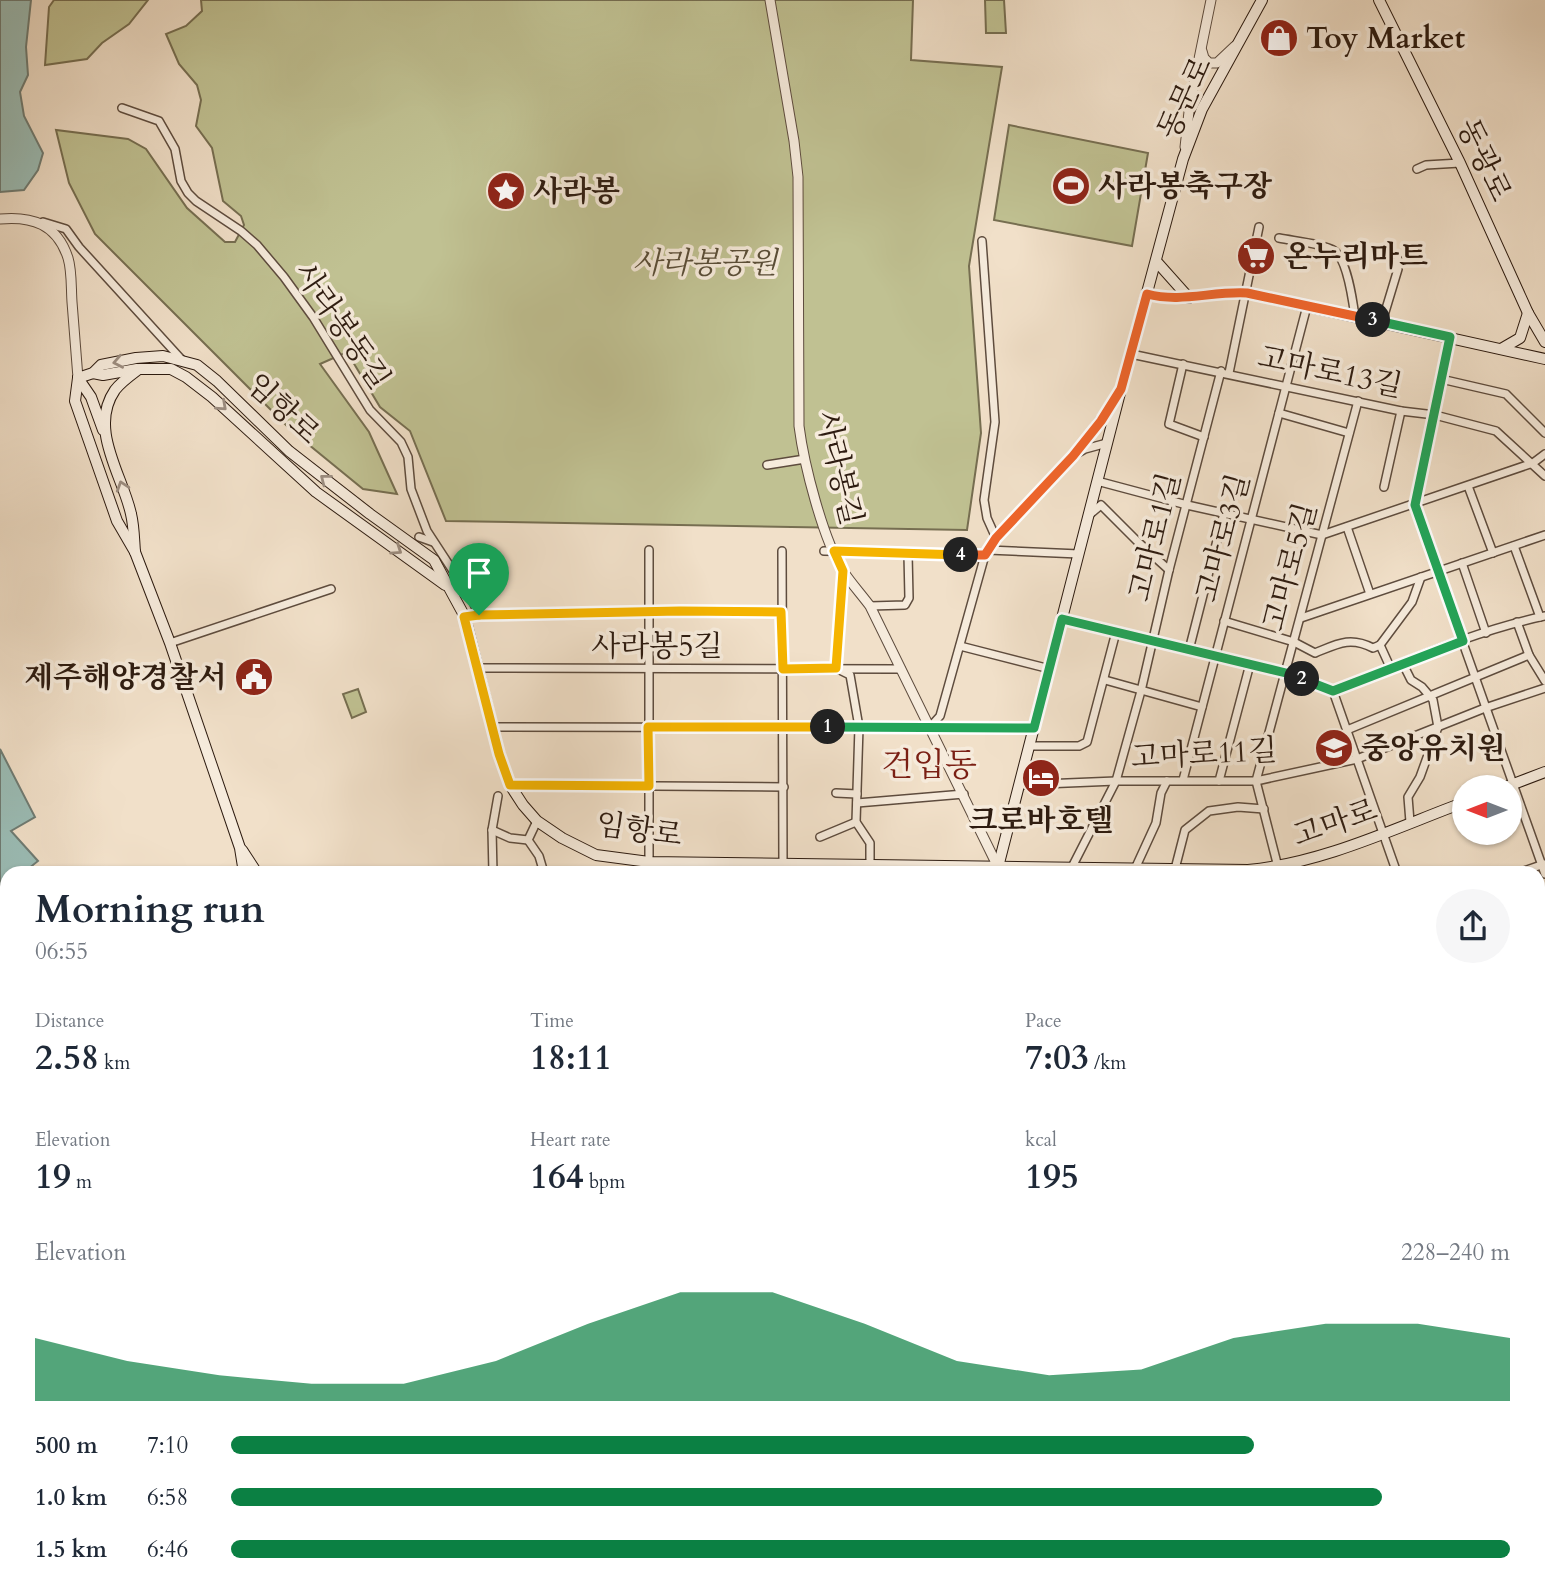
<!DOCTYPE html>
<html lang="en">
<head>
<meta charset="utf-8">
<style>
  :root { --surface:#fff; --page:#f6f6f7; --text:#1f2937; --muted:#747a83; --accent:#0b8043 }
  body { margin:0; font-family:Cardo,"Noto Serif KR",serif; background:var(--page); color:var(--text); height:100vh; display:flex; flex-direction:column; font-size:26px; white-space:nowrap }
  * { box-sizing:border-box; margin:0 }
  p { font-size:23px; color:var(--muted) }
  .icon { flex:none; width:38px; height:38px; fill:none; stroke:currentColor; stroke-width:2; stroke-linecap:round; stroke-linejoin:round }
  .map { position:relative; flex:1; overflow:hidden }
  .sheet { position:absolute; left:0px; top:866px; width:1545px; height:726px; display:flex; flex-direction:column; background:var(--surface); border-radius:21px 21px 0 0; box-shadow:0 2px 5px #0004 }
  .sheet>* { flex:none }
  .needle { width:46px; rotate:270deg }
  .buttons { position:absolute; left:1452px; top:775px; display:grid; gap:14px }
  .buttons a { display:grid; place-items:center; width:70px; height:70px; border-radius:50%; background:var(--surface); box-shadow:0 2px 5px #0004; font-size:35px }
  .pin { position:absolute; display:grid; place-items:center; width:60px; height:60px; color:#fff; margin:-72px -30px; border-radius:50% 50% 50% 0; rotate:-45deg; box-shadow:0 0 7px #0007 }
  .pin .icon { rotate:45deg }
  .km { position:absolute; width:35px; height:35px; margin:-18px; border-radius:50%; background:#222; color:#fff; font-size:19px; line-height:35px; text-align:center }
  .round { display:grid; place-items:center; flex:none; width:74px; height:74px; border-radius:37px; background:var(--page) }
  .summary { display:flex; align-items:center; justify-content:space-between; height:119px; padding:0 35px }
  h1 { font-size:38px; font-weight:600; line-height:52px }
  .metrics { display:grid; grid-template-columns:repeat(3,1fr); gap:10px; height:119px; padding:7px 35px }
  .metrics div { display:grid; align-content:center }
  .metrics b { font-size:35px; font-weight:600 }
  .metrics small { font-size:19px; font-weight:400 }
  .metrics p { font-size:19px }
  .chart { height:196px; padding:14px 35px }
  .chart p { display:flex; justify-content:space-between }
  .chart svg { width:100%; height:126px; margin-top:7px; fill:var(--accent); opacity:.7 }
  ul { padding:0 35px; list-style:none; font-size:23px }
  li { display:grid; grid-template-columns:112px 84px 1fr; align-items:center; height:52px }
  li i { height:18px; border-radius:9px; background:var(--accent) }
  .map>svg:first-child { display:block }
</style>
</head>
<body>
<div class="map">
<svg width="1545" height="1592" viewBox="0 0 1545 1592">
  <rect width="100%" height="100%" fill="#f1e0c9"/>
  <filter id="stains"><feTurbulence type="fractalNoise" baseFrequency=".00286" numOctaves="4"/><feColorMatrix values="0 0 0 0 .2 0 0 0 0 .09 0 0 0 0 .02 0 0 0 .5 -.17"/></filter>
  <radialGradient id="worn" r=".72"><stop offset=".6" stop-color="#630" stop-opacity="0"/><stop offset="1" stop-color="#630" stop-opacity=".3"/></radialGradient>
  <!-- green -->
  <g fill="#c0c192" stroke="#766e51" stroke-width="2">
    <path d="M54,0h94l-19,24 -27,19 -15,16 -42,6 4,-58z"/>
    <path d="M201,0h712l-2,60 91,7 -33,199 12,167 -14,97 -521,-9 -36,-90 -30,-24 -33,-55 -27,12 49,68 28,62 -34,-5 -71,-58 -197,-197 -26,-51 -13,-53 72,9 18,10 41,59 38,34h10l9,-17 -3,-9 -18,-15 -11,-53 -16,-22 5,-26 -4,-15 -18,-21 -13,-30 20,-8 16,-15z"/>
    <path d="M985,0h19l2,33h-20z"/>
    <path d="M1009,125l139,28 -16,93 -138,-26z"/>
    <path d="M358,689l8,23 -14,6 -9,-24z"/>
  </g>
  <!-- water -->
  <g fill="#9bbdb6" stroke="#6f7c74" stroke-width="2">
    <path d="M0,0h31l-5,47 2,28 -8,17 4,24 19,37 -5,17 -14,20 -24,2z"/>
    <path d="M0,749l35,68 -24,14 27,30 -15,12h-16v14l-7,6z"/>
    <path d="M7,1035v428l-7,-8v-414z"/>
    <path d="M0,1501l7,8v77h58l4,6h-69z"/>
    <path d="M170,1586h456l6,6h-470z"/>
  </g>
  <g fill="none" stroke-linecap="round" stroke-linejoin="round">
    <!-- ferry -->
    <g stroke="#4e4c42" stroke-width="2" stroke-dasharray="9 7" stroke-linecap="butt">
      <path d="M0,1129l7,1"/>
      <path d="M0,1138l7,1"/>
      <path d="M0,1148h7"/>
    </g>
    <defs>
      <g id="minor">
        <path d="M122,108l37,13 16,28 6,32 7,12 8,8 45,30 16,14 27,32 29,40 57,93 31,32 7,15 3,32 16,42 45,69 7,15"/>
        <path d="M1417,169l9,-4 34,-2"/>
        <path d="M43,222l23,7 13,18 103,113"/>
        <path d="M1279,238c15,3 41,5 54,12 14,7 20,52 22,67"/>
        <path d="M982,241l13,181 -11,78 3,18 9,20"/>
        <path d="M1382,322l16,-53v-10"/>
        <path d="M1450,337l-36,168 131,369"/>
        <path d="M1131,354l270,57 34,4 61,16 49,45"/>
        <path d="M1183,364l-14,60 35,13"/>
        <path d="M1229,373l30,-146"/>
        <path d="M1441,379l65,15 39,39"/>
        <path d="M1279,413l70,20"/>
        <path d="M1077,451l40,-55"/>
        <path d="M767,465l38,-6"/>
        <path d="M1097,481l90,24 135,30 211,-72 12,-9"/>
        <path d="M1468,486l25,67"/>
        <path d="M1384,487l17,-76"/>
        <path d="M1089,515l12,-10 36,36 32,29"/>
        <path d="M1347,527l23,67"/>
        <path d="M419,537l14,5"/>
        <path d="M1514,546l26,71"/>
        <path d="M649,550v323"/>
        <path d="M988,550l91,4"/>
        <path d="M782,551l1,312"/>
        <path d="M824,551l161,4"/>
        <path d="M1462,563l24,70"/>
        <path d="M843,572l-7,96 14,7 9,52 -3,95 14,21v21"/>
        <path d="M870,606l35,-1 4,-7 -1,-44"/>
        <path d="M465,617l14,-2 201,-4 101,1"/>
        <path d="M1301,618l244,-83"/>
        <path d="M1062,619l224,54 47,18c69,-27 139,-60 212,-75"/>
        <path d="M1224,621l70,21 21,11c22,-9 35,-17 58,-5l7,-3 32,-43 9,-25"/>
        <path d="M1517,622l12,33 16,26"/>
        <path d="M170,643l161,-54"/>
        <path d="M1380,645l11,24"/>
        <path d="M960,646l90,23"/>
        <path d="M1189,650l35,-137"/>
        <path d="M1403,664l8,16 11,7 11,13 5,27 -18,50 -12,20 2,25"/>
        <path d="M479,668l422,1"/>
        <path d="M1105,680l97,27"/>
        <path d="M1333,691l64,182"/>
        <path d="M493,727l541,1"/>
        <path d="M930,727l10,-11 45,-161 11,-17 77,-82 12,-7 22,-6"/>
        <path d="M1347,730l182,-75"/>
        <path d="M1030,746h49l8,-4 29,-110"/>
        <path d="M1183,780l124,-474"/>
        <path d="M1219,781l31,-117"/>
        <path d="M510,785l274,2"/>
        <path d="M1019,785l97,-4h140l101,-22 128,-51 60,-20"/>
        <path d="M836,793l21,1"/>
        <path d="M857,803l107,-9"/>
        <path d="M537,821l-9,19 11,16 5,17"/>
        <path d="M492,830l18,8 18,2"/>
        <path d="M820,837l36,-15"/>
        <path d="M1071,869l45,-88 25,-90 28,-121 52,-199"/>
        <path d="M1175,869l10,-39 24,-19 29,-4 26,2"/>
        <path d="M1134,871l22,-48 5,-30 6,-12"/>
        <path d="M493,873l-1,-43 6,-34"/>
        <path d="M1277,873l1,-6 -22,-86 102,-380"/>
        <path d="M1518,873l26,-9"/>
        <path d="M1538,921l7,7"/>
        <path d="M1538,944l7,-6"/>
        <path d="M1538,1033l7,-8"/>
        <path d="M1538,1205l7,-9"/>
        <path d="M1538,1216l7,7"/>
        <path d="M1538,1298l7,8"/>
        <path d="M1538,1404l7,-4"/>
        <path d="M1538,1535l7,-4"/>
        <path d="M635,1586l6,6"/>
        <path d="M817,1586l4,6"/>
        <path d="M1060,1586l1,6"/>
        <path d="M1197,1586l1,6"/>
        <path d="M1385,1586l4,6"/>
        <path d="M1429,1592l12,-6"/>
      </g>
      <g id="tertiary">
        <path d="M770,0l24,141 4,36 1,249c5,39 24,113 44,145 8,12 18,23 27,35l128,261"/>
        <path d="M1202,51l2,7 5,5h8l18,-17"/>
        <path d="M1185,147l5,-44 21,-103"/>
        <path d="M0,219c32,-3 57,5 68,39 4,13 3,30 4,44 2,25 4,50 6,76"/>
        <path d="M1538,1136l7,6"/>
        <path d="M933,1592l1,-6"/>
      </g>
      <g id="secondary">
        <path d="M1379,0l81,163 68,150 17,29"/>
        <path d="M1156,261l33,37"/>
        <path d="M1147,294c34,9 65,-3 100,-1l298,66"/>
        <path d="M1501,349l19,-11 8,-25"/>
        <path d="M93,373l10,2 34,-6"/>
        <path d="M78,378l15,-5 8,-8 35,-7 27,-2 34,9 20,16 72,70 81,63 64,46 31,57 34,137 11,31 13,20 14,16 25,17 34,17 53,7 599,8c75,-7 147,-42 217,-68"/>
        <path d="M78,378l-3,23 42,120 18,31 35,91 70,205 4,25"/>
        <path d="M78,378l13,19 12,33"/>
        <path d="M135,552c-1,-12 -1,-26 -4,-38 -8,-38 -43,-85 -16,-124 6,-8 16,-15 24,-21h32l15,8 26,20 104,95 129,93"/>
        <path d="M1503,788l42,-16"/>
        <path d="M242,850l15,23"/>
        <path d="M999,870l-1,-3 123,-478 62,-230 19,-50 60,-109"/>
        <path d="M1538,1473l7,-3"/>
        <path d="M693,1586l2,6"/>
        <path d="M1125,1586l2,6"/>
        <path d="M1132,1586l1,6"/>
        <path d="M1310,1592l8,-6"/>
      </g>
    </defs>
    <!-- minor casing -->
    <use href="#minor" stroke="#5e4c3e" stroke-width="10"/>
    <!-- tertiary casing -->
    <use href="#tertiary" stroke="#5e4c3e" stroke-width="11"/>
    <!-- secondary casing -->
    <use href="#secondary" stroke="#2d1b10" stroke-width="12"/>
    <!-- minor -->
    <use href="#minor" stroke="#f6ebdc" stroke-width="7"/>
    <!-- tertiary -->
    <use href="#tertiary" stroke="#f6ebdc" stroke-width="9"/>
    <!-- secondary -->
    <use href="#secondary" stroke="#f6ebdc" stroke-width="10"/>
  </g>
  <!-- one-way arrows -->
  <defs><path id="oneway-chevron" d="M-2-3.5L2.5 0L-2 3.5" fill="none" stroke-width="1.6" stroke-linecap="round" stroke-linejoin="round" transform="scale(1.75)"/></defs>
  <g stroke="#9c8d80">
    <use href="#oneway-chevron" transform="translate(118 362) rotate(169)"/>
    <use href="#oneway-chevron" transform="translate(222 406) rotate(42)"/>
    <use href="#oneway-chevron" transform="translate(325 479) rotate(-142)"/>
    <use href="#oneway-chevron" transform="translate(122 486) rotate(-108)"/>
    <use href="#oneway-chevron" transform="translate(397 550) rotate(34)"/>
  </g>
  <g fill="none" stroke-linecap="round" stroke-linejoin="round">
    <defs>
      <path id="split-1" d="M479,615l-15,2 35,137 11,31 139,1 -1,-59h180"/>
      <path id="split-2" d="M828,727l206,1 28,-109 224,54 16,6"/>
      <path id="split-3" d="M1302,679l31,12 130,-50 -48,-136 35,-168 -77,-17"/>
      <path id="split-4" d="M961,555h24l11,-17 77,-82 28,-35 20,-32 26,-95c34,9 65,-3 100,-1l126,27"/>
      <path id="split-5" d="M479,615l201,-4 101,1 2,57 53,-1 7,-97 -9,-20 127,4"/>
    </defs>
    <!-- split-1 casing -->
    <use href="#split-1" stroke="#fff" stroke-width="14"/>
    <!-- split-2 casing -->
    <use href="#split-2" stroke="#fff" stroke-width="14"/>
    <!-- split-3 casing -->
    <use href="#split-3" stroke="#fff" stroke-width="14"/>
    <!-- split-4 casing -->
    <use href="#split-4" stroke="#fff" stroke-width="14"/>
    <!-- split-5 casing -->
    <use href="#split-5" stroke="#fff" stroke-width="14"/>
    <!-- split-1 -->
    <use href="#split-1" stroke="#f5b400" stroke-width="9"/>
    <!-- split-2 -->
    <use href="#split-2" stroke="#22a559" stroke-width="9"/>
    <!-- split-3 -->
    <use href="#split-3" stroke="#22a559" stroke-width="9"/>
    <!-- split-4 -->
    <use href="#split-4" stroke="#f0652b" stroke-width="9"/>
    <!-- split-5 -->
    <use href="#split-5" stroke="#f5b400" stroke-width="9"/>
  </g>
  <!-- icons -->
  <defs>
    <symbol id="shop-disc" viewBox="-11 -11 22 22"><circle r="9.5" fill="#8f2418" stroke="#f6ebdc"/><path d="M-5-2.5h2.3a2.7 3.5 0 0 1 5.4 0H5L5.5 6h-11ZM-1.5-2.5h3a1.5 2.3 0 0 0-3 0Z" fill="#fff"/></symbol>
    <symbol id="stadium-disc" viewBox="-11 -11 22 22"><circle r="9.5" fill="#8f2418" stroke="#f6ebdc"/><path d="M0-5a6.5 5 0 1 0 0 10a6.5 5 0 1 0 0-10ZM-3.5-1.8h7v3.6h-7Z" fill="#fff"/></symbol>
    <symbol id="sight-disc" viewBox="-11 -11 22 22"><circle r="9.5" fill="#8f2418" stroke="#f6ebdc"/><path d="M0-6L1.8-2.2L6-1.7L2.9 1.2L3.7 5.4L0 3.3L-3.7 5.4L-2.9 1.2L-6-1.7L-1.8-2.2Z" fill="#fff"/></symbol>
    <symbol id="supermarket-disc" viewBox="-11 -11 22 22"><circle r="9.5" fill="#8f2418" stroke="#f6ebdc"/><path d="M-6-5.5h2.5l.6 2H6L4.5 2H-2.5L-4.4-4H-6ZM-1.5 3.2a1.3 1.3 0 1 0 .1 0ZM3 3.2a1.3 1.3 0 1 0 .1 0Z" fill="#fff"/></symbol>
    <symbol id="civic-disc" viewBox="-11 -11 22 22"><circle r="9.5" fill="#8f2418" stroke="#f6ebdc"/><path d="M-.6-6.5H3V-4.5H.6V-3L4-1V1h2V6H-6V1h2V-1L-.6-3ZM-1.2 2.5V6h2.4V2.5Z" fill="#fff"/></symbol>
    <symbol id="school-disc" viewBox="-11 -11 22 22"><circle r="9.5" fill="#8f2418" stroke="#f6ebdc"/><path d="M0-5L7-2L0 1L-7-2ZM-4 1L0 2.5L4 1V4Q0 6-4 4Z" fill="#fff"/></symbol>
    <symbol id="hotel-disc" viewBox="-11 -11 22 22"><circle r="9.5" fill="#8f2418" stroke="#f6ebdc"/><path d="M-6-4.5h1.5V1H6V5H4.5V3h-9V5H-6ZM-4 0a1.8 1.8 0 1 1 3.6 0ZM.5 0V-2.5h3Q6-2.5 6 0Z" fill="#fff"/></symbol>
  </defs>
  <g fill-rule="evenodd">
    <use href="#shop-disc" x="1257" y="16" width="44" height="44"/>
    <use href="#stadium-disc" x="1049" y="164" width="44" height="44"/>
    <use href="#sight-disc" x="484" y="169" width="44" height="44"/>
    <use href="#supermarket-disc" x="1234" y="234" width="44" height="44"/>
    <use href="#civic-disc" x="232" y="655" width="44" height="44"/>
    <use href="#school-disc" x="1312" y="726" width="44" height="44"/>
    <use href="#hotel-disc" x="1019" y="756" width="44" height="44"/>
  </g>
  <g text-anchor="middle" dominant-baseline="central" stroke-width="7" stroke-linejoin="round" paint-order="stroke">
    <!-- poi labels -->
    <g font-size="30" font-weight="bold" fill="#2d1b10" stroke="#f6ebdc" text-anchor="start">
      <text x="1306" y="38">Toy Market</text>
      <text x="1098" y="186">사라봉축구장</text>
      <text x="533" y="191">사라봉</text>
      <text x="1283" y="256">온누리마트</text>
      <text x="227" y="677" text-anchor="end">제주해양경찰서</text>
      <text x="1361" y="748">중앙유치원</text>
      <text x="1041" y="820" text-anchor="middle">크로바호텔</text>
    </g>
    <!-- street labels -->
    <g font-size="30" fill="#2d1b10" stroke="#f6ebdc">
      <text transform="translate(1185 98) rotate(-65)">동문로</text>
      <text transform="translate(1484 160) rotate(65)">동광로</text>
      <text transform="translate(342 326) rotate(56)">사라봉동길</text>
      <text transform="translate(1330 372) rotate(12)">고마로13길</text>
      <text transform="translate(283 409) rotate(43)">임항로</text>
      <text transform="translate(839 468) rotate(77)">사라봉길</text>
      <text transform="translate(1155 537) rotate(-76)">고마로1길</text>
      <text transform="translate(1223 538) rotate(-75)">고마로3길</text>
      <text transform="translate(1290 567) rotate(-75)">고마로5길</text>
      <text x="657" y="646">사라봉5길</text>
      <text transform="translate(1204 754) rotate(-3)">고마로11길</text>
      <text transform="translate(1335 823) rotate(-19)">고마로</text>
      <text transform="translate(639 830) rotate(8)">임항로</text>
    </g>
    <!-- park labels -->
    <g font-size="30" font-style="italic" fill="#594d37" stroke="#f6ebdc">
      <text x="705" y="263">사라봉공원</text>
    </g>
    <!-- quarter labels -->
    <g font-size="33" fill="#7a1f14" stroke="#f6ebdc">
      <text x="929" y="765">건입동</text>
    </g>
  </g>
  <rect width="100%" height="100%" filter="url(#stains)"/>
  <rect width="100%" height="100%" fill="url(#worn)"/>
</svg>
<div class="buttons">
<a><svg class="needle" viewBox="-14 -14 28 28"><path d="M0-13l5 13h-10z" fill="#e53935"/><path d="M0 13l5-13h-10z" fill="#747a83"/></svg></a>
</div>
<div class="pin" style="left:479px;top:615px;background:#1e9e55"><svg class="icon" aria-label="arrive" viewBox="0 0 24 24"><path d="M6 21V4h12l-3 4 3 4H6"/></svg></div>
<b class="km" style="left:828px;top:727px">1</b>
<b class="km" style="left:1302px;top:679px">2</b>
<b class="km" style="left:1373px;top:320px">3</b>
<b class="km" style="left:961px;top:555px">4</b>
<section class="sheet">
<div class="summary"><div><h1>Morning run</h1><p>06:55</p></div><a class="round"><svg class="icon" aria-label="share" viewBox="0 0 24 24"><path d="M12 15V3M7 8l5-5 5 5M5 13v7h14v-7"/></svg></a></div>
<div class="metrics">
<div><p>Distance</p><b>2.58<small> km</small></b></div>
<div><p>Time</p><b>18:11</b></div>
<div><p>Pace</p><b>7:03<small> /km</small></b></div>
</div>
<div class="metrics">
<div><p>Elevation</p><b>19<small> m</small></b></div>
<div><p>Heart rate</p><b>164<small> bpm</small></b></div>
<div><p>kcal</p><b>195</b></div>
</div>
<div class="chart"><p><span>Elevation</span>228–240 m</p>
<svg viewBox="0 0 160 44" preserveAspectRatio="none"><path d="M0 44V22L10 30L20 35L30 38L40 38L50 30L60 17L70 6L80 6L90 17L100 30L110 35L120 33L130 22L140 17L150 17L160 22V44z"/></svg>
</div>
<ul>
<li><b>500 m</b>7:10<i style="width:80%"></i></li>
<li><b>1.0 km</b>6:58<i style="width:90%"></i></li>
<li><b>1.5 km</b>6:46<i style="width:100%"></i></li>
</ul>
</section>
</div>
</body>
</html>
